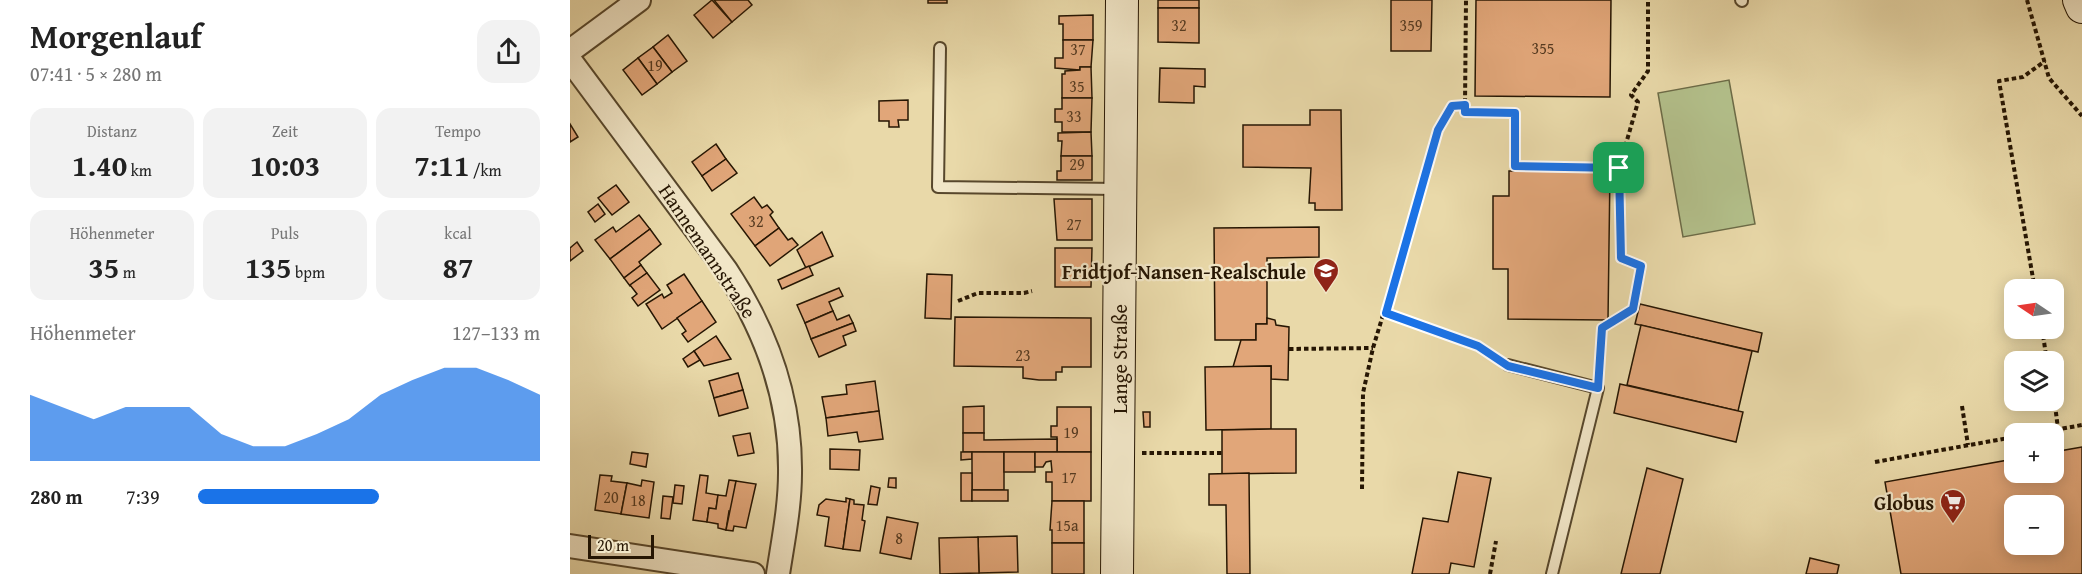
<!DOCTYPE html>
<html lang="de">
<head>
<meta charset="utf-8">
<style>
  :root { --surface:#fff; --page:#f2f2f2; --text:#222; --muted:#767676; --accent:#1a73e8 }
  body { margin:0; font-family:"Gentium Book Plus",serif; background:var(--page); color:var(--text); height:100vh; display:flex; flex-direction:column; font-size:22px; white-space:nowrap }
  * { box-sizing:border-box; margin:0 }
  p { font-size:20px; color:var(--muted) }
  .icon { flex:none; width:33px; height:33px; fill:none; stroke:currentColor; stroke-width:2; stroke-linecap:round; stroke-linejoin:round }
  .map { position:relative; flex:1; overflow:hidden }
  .panel { display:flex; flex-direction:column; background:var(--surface); width:570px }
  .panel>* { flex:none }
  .needle { width:39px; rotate:283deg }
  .fabs { position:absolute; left:1434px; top:279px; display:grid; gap:12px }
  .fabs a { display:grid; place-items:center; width:60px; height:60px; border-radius:12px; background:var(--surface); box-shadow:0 3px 15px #0003; font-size:30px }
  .scale { position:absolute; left:18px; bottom:15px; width:66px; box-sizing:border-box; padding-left:6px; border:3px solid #261603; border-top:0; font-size:16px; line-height:21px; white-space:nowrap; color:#261603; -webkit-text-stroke:4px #f1e6c7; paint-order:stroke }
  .pin { position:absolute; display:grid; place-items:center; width:51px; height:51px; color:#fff; margin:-26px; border-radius:12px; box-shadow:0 3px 9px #0006 }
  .round { display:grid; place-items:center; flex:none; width:63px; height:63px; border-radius:18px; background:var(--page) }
  .head { display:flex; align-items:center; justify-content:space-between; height:102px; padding:0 30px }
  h1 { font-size:33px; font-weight:700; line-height:45px }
  .metrics { display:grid; grid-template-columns:repeat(3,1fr); gap:9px; height:102px; padding:6px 30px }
  .metrics div { display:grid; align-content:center; border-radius:15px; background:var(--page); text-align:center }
  .metrics b { font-size:30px; font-weight:700 }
  .metrics small { font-size:16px; font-weight:400 }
  .metrics p { font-size:16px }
  .chart { height:168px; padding:12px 30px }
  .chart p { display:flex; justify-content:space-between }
  .chart svg { width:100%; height:108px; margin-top:6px; fill:var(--accent); opacity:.7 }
  ul { padding:0 30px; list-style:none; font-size:20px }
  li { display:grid; grid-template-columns:96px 72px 1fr; align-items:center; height:45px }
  li i { height:15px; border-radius:8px; background:var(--accent) }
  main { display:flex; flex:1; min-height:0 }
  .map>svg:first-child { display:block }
</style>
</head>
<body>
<main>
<section class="panel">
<div class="head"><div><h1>Morgenlauf</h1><p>07:41 · 5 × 280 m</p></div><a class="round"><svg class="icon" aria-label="share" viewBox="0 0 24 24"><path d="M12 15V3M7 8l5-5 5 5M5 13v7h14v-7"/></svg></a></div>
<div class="metrics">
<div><p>Distanz</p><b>1.40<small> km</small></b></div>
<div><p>Zeit</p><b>10:03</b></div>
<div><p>Tempo</p><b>7:11<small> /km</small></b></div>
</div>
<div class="metrics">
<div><p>Höhenmeter</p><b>35<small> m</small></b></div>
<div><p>Puls</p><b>135<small> bpm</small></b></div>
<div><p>kcal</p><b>87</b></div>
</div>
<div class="chart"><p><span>Höhenmeter</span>127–133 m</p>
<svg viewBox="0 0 160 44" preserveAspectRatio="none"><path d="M0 44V17L10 22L20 27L30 22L40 22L50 22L60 33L70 38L80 38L90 33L100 27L110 17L120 11L130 6L140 6L150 11L160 17V44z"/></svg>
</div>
<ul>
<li><b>280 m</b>7:39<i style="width:53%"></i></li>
</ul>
</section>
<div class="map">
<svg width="1512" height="574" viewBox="0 0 1512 574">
  <rect width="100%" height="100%" fill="#e9d9a9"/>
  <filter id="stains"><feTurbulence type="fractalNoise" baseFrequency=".00333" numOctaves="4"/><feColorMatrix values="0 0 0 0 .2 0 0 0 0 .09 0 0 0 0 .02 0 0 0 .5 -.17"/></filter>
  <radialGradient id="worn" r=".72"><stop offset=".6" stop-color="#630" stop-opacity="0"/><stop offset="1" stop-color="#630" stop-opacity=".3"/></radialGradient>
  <!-- green -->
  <path fill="#b3c08b" stroke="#6c6b47" stroke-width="1.5" d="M1159,80l26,144 -72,13 -25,-144z"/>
  <!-- building -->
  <g fill="#e1a679" stroke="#261603" stroke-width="1.5" fill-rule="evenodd">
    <path d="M142,0l20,22 -19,16 -19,-23z"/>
    <path d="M144,0h34l4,5 -20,17z"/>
    <rect x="358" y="0" width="19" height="3"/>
    <rect x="588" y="0" width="41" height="8"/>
    <path d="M821,0h41l-1,51h-40z"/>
    <path d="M906,0h135l-1,97 -135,-1z"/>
    <path d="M588,8h41v35l-41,-1z"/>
    <path d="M523,15v25h-30v-16h-4v-8z"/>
    <path d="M98,35l19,26 -15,11 -19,-25z"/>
    <path d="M493,40h30l-2,27h-11v3l-25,-2v-10h8z"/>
    <path d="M83,47l19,25 -15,12 -19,-26z"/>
    <path d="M68,58l19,26 -15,11 -19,-25z"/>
    <path d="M510,67h11l1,31h-30v-24h3v-3l15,-1z"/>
    <path d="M590,68l45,1v18l-11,-1v17l-35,-1z"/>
    <path d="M492,98h30l-1,34h-29v-10h-7v-13h7z"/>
    <path d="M338,100v20h-10l1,7h-10v-6h-10v-20z"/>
    <path d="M740,110h31l1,100h-27v-7h-6l2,-35 -68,-1v-42h67z"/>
    <path d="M0,124l8,13 -8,5z"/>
    <path d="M521,132l1,24h-31l1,-15h-4v-8z"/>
    <path d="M146,144l10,15 -24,17 -10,-14z"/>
    <path d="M491,156h31v24h-35v-9h4z"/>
    <path d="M156,159l11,14 -25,18 -10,-15z"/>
    <path d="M939,171h101l-2,149 -100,-1v-50h-15v-73h16z"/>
    <path d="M46,185l13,17 -17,13 -14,-17z"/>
    <path d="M184,197l8,11 5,-3 6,7 -3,3 9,13 -24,18 -24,-32z"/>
    <path d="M484,199h38v41h-35z"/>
    <path d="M28,204l7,10 -10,8 -7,-10z"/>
    <path d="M69,215l11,14 -40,30 -15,-19 18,-13 3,5z"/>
    <path d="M749,227v30l-52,1v66h-11v16h-41l-1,-112z"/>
    <path d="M209,228l9,12 4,-2 6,7 -28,21 -15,-20z"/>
    <path d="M80,229l11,15 -22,18 2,3 -17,13 -14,-19z"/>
    <path d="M252,232l11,24 -27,12 -9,-18z"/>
    <path d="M7,242l6,9 -13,10v-13z"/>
    <path d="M485,248h37l-1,39h-36z"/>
    <path d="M71,265l6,8 -17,13 -6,-8z"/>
    <path d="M239,266l4,9 -31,14 -4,-9z"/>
    <path d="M77,273l13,17 -22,16 -6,-8 5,-4 -7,-9z"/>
    <path d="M114,274l18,27 -40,28 -16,-25 16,-10 2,4 8,-5 -5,-8z"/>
    <path d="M357,274l25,1 -1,44 -26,-1z"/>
    <path d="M269,288l4,8 -14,6 4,9 -28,12 -8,-18z"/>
    <path d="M132,301l14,21 -28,20 -6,-8 4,-3 -9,-13z"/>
    <path d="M1070,304l122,29 -4,19 -123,-28z"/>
    <path d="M263,311l4,9 12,-5 4,8 -42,16 -6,-16z"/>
    <path d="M385,317l136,1v49h-29v5h-6v8h-17l-16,-2v-11l-69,-1z"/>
    <path d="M697,318l8,2 1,5 13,2 -1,53 -17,-1v-13l-38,1 8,-27h15v-16h11z"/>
    <path d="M283,323l3,8 -13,5 3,9 -27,12 -8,-18z"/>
    <path d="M1071,325l111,26 -14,60 -111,-26z"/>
    <path d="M146,336l15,23 -27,7 -10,-15z"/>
    <path d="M124,351l6,9 -12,7 -5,-8z"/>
    <path d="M701,366v63l-65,1 -1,-63z"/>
    <path d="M168,373l5,17 -29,8 -5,-17z"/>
    <path d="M305,381l4,30 -53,7 -4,-21 25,-3 -1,-9z"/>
    <path d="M1050,384l123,28 -7,30 -122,-29z"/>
    <path d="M173,390l5,18 -29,8 -5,-18z"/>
    <path d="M414,406v27h-21v-26z"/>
    <path d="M487,407h34v45h-34v-15h-6v-11h6z"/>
    <path d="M309,411l4,28 -24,3 -2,-10 -29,4 -2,-18z"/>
    <path d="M573,412h7v15h-6z"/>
    <path d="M701,429h25v44l-74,1v-44z"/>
    <path d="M180,433l4,20 -16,3 -5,-20z"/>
    <path d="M393,433h21v7l73,-1v13h-94z"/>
    <path d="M1512,447v127h-181l-16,-92 129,-23v13h40v-20zM1444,506h40v38h-40z"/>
    <path d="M260,449l30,1 -1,20 -29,-1z"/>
    <path d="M62,452l16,2 -2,13 -16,-3z"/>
    <path d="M391,452h11v7l-11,1z"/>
    <rect x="402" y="452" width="32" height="38"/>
    <rect x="434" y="452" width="31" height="20"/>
    <path d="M465,452h56v49h-39v-19h-6v-10h6l-1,-11 -5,1 -3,5h-8z"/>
    <path d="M1077,468l36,11 -23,95h-39z"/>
    <path d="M888,472l33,6 -17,89 -23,-4 -2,11h-37l11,-56 25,4z"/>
    <rect x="391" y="473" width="11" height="28"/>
    <path d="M679,473l1,101h-23l-1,-69h-17v-31z"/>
    <path d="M30,475l12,1 -1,5 16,2 -6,31 -26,-4z"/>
    <path d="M130,475l8,1 -2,17 12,2 -2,14 -7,-1 -2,14 -14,-2z"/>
    <path d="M319,478h7v10l-8,-1z"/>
    <path d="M72,480l12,2 -5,36 -28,-4 6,-31 14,3z"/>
    <path d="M159,480l7,1 -4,31 -3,-1 -3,19 -8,-2v-4l-11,-2 2,-14 7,1 2,-14 8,1z"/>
    <path d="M166,481l20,3 -10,44 -12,-2 -1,5 -7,-1z"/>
    <path d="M105,485l9,1 -2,18 -9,-1z"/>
    <path d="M301,486l9,2 -3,17 -9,-1z"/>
    <rect x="402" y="490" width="36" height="11"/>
    <path d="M93,496l10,1 -3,22 -9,-1z"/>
    <path d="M276,498l4,1 -7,50 -18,-3 4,-29 -12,-2 2,-10 7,-6 20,3z"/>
    <path d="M280,499l4,1v4l10,1 -2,15 3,1 -5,30 -17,-2z"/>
    <path d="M482,501h32v42h-32v-13h-2z"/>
    <path d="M317,517l31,6 -7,36 -31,-6z"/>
    <path d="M447,536l1,36 -39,1 -1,-36z"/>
    <path d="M408,537l1,36 -39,1 -1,-36z"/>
    <rect x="482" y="543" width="32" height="31"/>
    <path d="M1240,558l29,7 -2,9h-31z"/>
  </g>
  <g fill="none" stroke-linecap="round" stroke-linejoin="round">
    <defs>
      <g id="lane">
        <path d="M1171,0l1,1"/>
        <path d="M370,48l-2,139 179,2"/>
        <path d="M938,365l90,23 -46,186"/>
      </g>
      <g id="street">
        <path d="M0,51l69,-51"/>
        <path d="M0,60l156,210c41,62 65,128 64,203 0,34 -7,68 -12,101"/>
        <path d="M0,546l183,28"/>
      </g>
      <g id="secondary">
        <path d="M1509,0l3,7"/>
        <path d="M547,574l5,-574"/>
      </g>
    </defs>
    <!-- lane casing -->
    <use href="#lane" stroke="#57472c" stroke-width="14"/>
    <!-- street casing -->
    <use href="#street" stroke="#57472c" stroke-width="26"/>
    <!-- secondary casing -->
    <use href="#secondary" stroke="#261603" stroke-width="34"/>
    <!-- path -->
    <g stroke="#261603" stroke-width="4" stroke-dasharray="4.5 3" stroke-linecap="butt">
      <path d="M1457,0l22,78 33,38"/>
      <path d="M895,105v7l50,1v53l104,2 2,90 20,8 -8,43 -31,19 -2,45"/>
      <path d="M1049,168l19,-66 -7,-7 17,-24v-71"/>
      <path d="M1465,290l-36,-209 24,-4 22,-16"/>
      <path d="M388,301l20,-8h46l8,-2"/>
      <path d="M816,313l92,33 18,12"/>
      <path d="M1472,328l5,34"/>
      <path d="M719,349l84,-1"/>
      <path d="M1484,397l4,32"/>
      <path d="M1392,406l6,39"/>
      <path d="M1463,434l49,-9"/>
      <path d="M572,453h80"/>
      <path d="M1305,462l139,-25"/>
      <path d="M792,489l1,-96 10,-45 66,-218 13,-24 13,-1 1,-105"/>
      <path d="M920,574l6,-33"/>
    </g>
    <!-- lane -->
    <use href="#lane" stroke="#f1e6c7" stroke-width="10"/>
    <!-- street -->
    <use href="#street" stroke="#f1e6c7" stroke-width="22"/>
    <!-- secondary -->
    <use href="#secondary" stroke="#f1e6c7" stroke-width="32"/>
  </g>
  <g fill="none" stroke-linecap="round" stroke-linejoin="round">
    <defs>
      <path id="route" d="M895,105v7l50,1v53l104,2 2,90 20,8 -8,43 -31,19 -4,60 -90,-22 -30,-20 -92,-33 52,-183 14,-24z"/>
    </defs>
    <!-- route casing -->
    <use href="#route" stroke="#fff" stroke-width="12"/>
    <!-- route -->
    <use href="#route" stroke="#1a73e8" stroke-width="8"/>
  </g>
  <!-- icons -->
  <defs>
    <symbol id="school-pin" viewBox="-11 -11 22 30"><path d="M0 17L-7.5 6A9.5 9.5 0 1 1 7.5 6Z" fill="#8f2418" stroke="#f1e6c7"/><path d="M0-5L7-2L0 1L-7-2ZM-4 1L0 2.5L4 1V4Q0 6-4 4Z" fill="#fff"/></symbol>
    <symbol id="supermarket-pin" viewBox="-11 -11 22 30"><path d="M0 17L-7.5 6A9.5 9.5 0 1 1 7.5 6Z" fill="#8f2418" stroke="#f1e6c7"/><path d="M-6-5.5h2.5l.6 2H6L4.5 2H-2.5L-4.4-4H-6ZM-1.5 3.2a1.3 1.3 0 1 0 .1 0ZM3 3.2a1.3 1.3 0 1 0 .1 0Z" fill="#fff"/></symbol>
  </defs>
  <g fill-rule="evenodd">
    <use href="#school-pin" x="741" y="256" width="30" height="40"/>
    <use href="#supermarket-pin" x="1368" y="487" width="30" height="40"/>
  </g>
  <g text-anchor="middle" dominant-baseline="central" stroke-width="4.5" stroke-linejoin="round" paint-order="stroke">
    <!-- number labels -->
    <g font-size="16" fill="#553a20">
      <text x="609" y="25">32</text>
      <text x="841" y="25">359</text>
      <text x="973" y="48">355</text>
      <text x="508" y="49">37</text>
      <text x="85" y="65">19</text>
      <text x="507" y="86">35</text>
      <text x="504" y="116">33</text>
      <text x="507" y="164">29</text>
      <text x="186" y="221">32</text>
      <text x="504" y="224">27</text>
      <text x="453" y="355">23</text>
      <text x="501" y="432">19</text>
      <text x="499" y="477">17</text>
      <text x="41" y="497">20</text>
      <text x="68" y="500">18</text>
      <text x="497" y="525">15a</text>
      <text x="329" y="538">8</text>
    </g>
    <!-- street labels -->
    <g font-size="20" fill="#261603" stroke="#f1e6c7">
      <text transform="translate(138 251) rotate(56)">Hannemannstraße</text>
      <text transform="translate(549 359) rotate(-90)">Lange Straße</text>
    </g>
    <!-- poi labels -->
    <g font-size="20" font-weight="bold" fill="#261603" stroke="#f1e6c7" text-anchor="end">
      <text x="736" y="271">Fridtjof-Nansen-Realschule</text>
      <text x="1364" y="502">Globus</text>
    </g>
  </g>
  <rect width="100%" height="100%" filter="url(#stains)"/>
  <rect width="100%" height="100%" fill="url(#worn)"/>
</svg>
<div class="fabs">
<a><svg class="needle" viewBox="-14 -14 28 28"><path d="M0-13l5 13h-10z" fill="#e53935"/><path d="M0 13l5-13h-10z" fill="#767676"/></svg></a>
<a><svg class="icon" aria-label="layers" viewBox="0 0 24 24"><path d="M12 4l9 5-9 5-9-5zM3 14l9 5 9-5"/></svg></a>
<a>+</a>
<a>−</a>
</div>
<div class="scale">20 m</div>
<div class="pin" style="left:1049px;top:168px;background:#1e9e55"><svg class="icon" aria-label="arrive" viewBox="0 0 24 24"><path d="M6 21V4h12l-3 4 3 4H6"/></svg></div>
</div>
</main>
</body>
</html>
